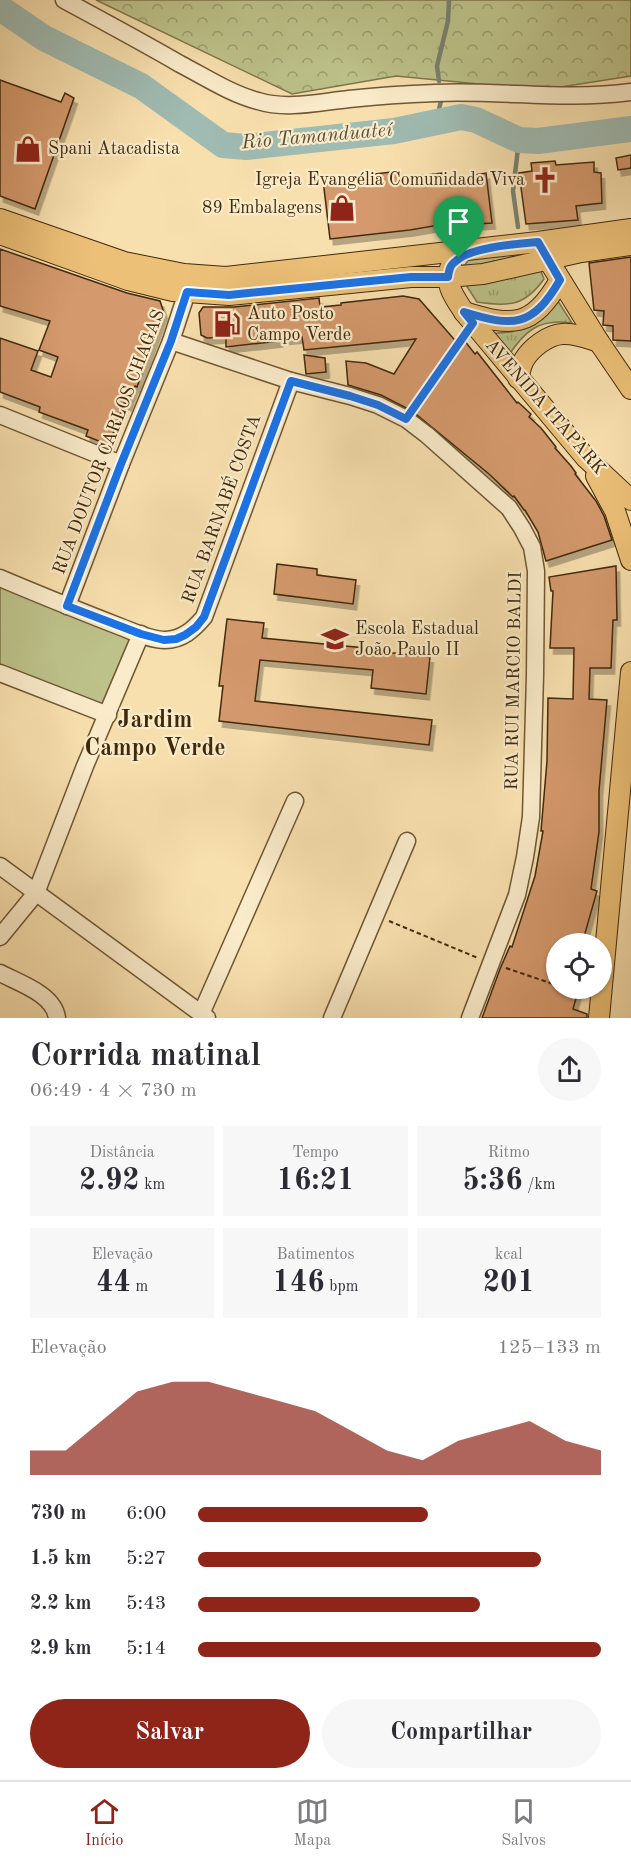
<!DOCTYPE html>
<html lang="pt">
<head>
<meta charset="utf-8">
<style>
  :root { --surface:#fff; --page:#f7f7f7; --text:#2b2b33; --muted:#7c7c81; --line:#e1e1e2; --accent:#8f2418 }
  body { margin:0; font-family:"Old Standard TT",serif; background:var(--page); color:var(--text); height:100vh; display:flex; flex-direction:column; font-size:22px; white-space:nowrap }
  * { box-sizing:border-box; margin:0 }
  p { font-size:20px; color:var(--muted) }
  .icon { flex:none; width:33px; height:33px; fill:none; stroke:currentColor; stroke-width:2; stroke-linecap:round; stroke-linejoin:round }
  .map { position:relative; height:1018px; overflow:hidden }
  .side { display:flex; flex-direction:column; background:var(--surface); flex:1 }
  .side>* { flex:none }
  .fabs { position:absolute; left:546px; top:933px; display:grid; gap:12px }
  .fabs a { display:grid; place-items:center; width:66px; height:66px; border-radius:50%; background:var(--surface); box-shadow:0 2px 4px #0004; font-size:30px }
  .pin { position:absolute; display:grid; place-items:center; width:51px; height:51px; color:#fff; margin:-62px -26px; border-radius:50% 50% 50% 0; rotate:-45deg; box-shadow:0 0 6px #0007 }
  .pin .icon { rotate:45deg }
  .round { display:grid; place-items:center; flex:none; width:63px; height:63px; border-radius:32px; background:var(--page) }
  .summary { display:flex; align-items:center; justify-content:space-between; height:102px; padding:0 30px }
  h1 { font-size:33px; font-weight:600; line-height:45px }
  .metrics { display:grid; grid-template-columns:repeat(3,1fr); gap:9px; height:102px; padding:6px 30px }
  .metrics div { display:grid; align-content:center; border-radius:0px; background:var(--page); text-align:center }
  .metrics b { font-size:30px; font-weight:600 }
  .metrics small { font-size:16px; font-weight:400 }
  .metrics p { font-size:16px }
  .chart { height:168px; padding:12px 30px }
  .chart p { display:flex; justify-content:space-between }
  .chart svg { width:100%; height:108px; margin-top:6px; fill:var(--accent); opacity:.7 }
  .primary-button { display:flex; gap:12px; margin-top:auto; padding:12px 30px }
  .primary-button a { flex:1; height:69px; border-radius:36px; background:var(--accent); color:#fff; font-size:24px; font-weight:600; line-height:69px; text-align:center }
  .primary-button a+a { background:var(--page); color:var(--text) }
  ul { padding:0 30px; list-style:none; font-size:20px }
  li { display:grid; grid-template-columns:96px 72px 1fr; align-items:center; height:45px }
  li i { height:15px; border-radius:8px; background:var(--accent) }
  .dock { display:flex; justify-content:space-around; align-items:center; height:84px; border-top:2px solid var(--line); background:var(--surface); font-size:16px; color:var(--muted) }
  .dock a { display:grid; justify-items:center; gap:3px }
  .dock .on { color:var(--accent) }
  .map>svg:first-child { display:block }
</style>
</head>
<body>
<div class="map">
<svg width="631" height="1018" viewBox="0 0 631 1018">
  <defs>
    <pattern id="grass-tufts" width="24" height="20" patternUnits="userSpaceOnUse" patternTransform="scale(1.5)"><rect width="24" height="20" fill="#bdc28a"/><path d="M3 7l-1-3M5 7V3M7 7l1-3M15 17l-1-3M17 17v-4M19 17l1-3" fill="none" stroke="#9b9e6f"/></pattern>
    <pattern id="forest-crowns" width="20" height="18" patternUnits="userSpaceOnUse" patternTransform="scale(1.5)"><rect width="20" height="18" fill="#bdc28a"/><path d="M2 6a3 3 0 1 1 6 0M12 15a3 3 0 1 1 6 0" fill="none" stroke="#9b9e6f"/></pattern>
    <filter id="shadow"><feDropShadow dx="3.5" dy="6" stdDeviation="0" flood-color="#0004"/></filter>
  </defs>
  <rect width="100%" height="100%" fill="#f8e0ae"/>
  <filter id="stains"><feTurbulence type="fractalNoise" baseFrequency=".00333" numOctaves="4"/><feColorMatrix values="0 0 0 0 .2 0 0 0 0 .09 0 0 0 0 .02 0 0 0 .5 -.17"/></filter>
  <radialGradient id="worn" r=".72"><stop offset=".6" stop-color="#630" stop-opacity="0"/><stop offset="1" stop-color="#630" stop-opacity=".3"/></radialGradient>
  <!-- grass -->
  <g fill="url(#grass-tufts)" stroke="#7f764b" stroke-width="1.5">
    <path d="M529,245l2,11 -23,5 -55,7 12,-3 4,-6z"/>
    <path d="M540,269l4,10c-19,27 -35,28 -67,23l-11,-17z"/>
    <path d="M556,298l16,25c-33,-5 -48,8 -65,35l-19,-24 23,-2 16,-6z"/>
  </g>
  <!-- forest -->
  <path fill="url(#forest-crowns)" stroke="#7f764b" stroke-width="1.5" d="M96,0h535v76l-89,14 -146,-14 -104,18z"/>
  <!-- park -->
  <path fill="#bdc28a" stroke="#7f764b" stroke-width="1.5" d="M0,583l134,55 -28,73 -106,-41z"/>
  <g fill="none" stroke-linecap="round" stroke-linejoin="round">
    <!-- stream -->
    <g stroke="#798170" stroke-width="4.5">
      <path d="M439,81l-2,-15 11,-45 1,-21"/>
      <path d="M436,122l5,-21"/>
      <path d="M518,227l-5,-36 6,-51"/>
    </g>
    <!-- river -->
    <path stroke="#9fbbb2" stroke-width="26" d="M0,8l44,30 97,48 82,59 23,2 148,-16 67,-14 15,3 43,20 19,1 93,-12"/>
  </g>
  <!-- building -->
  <g fill="#d4996c" stroke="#41290c" stroke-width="1.5" filter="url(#shadow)">
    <path d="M0,80l61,22 4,-9 9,5 -39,111 -35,-13z"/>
    <path d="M631,155v13l-13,2 -2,-12z"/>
    <path d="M555,161l1,4 38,-3v10l7,1 1,30 -26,3 2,14 -52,4 -7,-51 13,-2 -1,-8z"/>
    <path d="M400,171l1,7 41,-5 1,9 26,-3 -1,-3 18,-3 6,50 -16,1 -1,-2 -24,3 -1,-2 -40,7 -80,9 -7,-59z"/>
    <path d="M0,249l127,44 33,8 4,12 -27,74 -2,-1 -7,19 -4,-2 -15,42 -23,-9 2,-6 -49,-18 1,-5 -40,-15v-54l38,13 -7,19 20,7 7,-20 -19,-7 11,-29 -50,-15z"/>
    <path d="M631,257v84l-18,-1v-14l-10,-1 1,-14 -10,-1 -5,-47z"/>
    <path d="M403,296l16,3 41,47 4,-6 11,14 2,-2 40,51 1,-1 13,12 -2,3 12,11 15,19 -1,1 16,18 5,7 -1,1 21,27 8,15 8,24 -66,21 -8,-29 -13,-22h-1l-10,-14 -1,1 -24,-23 -77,-63 -31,-16 -33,-10 -2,-24 20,2 28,11 22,-35 -112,11 -2,-13 -23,2v2l-53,6v-10l-19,1 -6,-3 -2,-22 4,-6h31l85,-9 1,9 21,-2v-2z"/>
    <path d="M304,355l21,3 1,14 -20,2z"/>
    <path d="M277,564l40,5v6l39,5 -3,24 -79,-10z"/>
    <path d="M616,566l1,54h-4l-2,48h-21l-1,31 18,1 -8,91v41l-8,57 6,2 -15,53h-26v44h23l-6,21 14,5v4h-105l18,-49 10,-23 2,1 23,-71 8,-45h-2l6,-70 1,-63 25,1 1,-51h-24l3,-57h-2l-2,-14z"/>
    <path d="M227,619l37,4 -2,15 104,10v2l64,7 -4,37 -55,-6 2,-18 -113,-10 -5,41 177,19 -3,25 -210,-24 4,-35h-4z"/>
  </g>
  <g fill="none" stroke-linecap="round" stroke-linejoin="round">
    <defs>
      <g id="minor">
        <path d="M64,0c39,21 78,42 116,64 25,13 51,30 78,37 29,9 62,1 91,-2 28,-3 57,-5 86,-6 65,-3 131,8 196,-1"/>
        <path d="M171,341l120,40 59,15 28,9 28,14 21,16 82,73 13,20 10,19 4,24 -1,104 -4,142 -6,40 -8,38 -47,123"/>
        <path d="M0,415l121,49"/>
        <path d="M0,578c40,17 80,33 121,49 13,5 30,13 44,13 17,0 29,-11 39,-23l87,-236"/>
        <path d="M67,606l54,-142 50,-123 16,-49"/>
        <path d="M0,673l108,42"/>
        <path d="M0,866l207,152"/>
        <path d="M0,937l36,-44 49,-127 56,-132"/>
        <path d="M0,973c19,10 54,21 57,45"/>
        <path d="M201,1014l94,-213"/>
        <path d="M332,1018l75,-177"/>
      </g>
      <g id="major">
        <path d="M0,219l124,43 60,12 42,3 312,-35 93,-13"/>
        <path d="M0,234l128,46 45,11 56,4 182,-18h37l35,-3 98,-22 50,-7"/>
        <path d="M542,250l57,92 32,47"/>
        <path d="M451,266c-8,17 4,32 13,46l122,146 45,42"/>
        <path d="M464,312c49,15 68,16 96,-32"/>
        <path d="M518,378c2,-6 3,-13 6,-18 7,-12 24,-25 38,-26 13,-1 25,4 37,8"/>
        <path d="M596,476l19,35 16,49"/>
        <path d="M599,1018l32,-346"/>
      </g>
    </defs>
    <!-- minor casing -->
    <use href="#minor" stroke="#6f5734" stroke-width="19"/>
    <!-- major casing -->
    <use href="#major" stroke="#41290c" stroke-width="22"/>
    <!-- path -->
    <g stroke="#41290c" stroke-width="2" stroke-dasharray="4.5 3" stroke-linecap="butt">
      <path d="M414,407l50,-72"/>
      <path d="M389,921l89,37"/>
      <path d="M506,968l50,17"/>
      <path d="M568,988l17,6"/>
    </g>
    <!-- minor -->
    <use href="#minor" stroke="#faebca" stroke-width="16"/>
    <!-- major -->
    <use href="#major" stroke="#ecc077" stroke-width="20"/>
  </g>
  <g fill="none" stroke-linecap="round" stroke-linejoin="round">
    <defs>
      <path id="route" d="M538,242l22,38c-28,48 -47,47 -96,32l9,11 -67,96 -28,-14 -28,-9 -59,-15 -76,206 -11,30 -8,10 -11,8 -9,4 -12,1 -23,-6 -74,-28 54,-142 50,-123 16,-49 42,3 182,-18h37c1,-7 2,-12 8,-16 15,-14 61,-17 82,-19z"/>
    </defs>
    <!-- route casing -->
    <use href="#route" stroke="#fff" stroke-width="12"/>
    <!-- route -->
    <use href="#route" stroke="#1a73e8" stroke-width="8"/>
  </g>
  <!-- icons -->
  <defs>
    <symbol id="shop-bare" viewBox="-9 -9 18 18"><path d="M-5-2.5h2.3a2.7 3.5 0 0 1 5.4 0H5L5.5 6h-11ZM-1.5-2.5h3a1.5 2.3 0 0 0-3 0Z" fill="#8f2418" stroke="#faebca" stroke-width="2.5" paint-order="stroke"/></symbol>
    <symbol id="church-bare" viewBox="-9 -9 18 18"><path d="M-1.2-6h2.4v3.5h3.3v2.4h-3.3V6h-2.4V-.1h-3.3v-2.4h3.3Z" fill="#8f2418" stroke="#faebca" stroke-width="2.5" paint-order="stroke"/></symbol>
    <symbol id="fuel-bare" viewBox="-9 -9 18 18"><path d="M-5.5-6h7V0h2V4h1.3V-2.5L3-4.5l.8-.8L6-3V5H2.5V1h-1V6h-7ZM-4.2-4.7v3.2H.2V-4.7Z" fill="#8f2418" stroke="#faebca" stroke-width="2.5" paint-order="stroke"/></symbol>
    <symbol id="school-bare" viewBox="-9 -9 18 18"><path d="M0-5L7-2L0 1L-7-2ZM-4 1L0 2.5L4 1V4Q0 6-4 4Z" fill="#8f2418" stroke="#faebca" stroke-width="2.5" paint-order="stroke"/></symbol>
  </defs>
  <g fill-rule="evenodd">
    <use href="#shop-bare" x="9" y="130" width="38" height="38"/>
    <use href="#church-bare" x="526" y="161" width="38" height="38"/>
    <use href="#shop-bare" x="323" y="189" width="38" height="38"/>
    <use href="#fuel-bare" x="208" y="305" width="38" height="38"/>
    <use href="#school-bare" x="316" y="620" width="38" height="38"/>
  </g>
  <g text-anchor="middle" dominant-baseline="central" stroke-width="4.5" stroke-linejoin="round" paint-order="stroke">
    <!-- poi labels -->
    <g font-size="18" fill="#41290c" stroke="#faebca" text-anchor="start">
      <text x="48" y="149">Spani Atacadista</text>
      <text x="525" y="180" text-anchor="end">Igreja Evangélia Comunidade Viva</text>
      <text x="322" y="208" text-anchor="end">89 Embalagens</text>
      <text x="247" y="314">Auto Posto<tspan x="247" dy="21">Campo Verde</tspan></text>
      <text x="355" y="629">Escola Estadual<tspan x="355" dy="21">João Paulo II</tspan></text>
    </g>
    <!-- street labels -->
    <g font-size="18" fill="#41290c" stroke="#faebca">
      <text transform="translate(545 407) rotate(49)">AVENIDA ITAPARK</text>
      <text transform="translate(109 442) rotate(-69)">RUA DOUTOR CARLOS CHAGAS</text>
      <text transform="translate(222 509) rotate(-70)">RUA BARNABÉ COSTA</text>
      <text transform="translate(514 681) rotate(-89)">RUA RUI MARCIO BALDI</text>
    </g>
    <!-- water labels -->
    <g font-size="20" font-style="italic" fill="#584e36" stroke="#faebca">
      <text transform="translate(317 137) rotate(-5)">Rio Tamanduateí</text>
    </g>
    <!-- district labels -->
    <g font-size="24" font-weight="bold" fill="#41290c" stroke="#faebca">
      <text x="155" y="721">Jardim<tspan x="155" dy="28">Campo Verde</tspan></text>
    </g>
  </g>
  <rect width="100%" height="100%" filter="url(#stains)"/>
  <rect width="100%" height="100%" fill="url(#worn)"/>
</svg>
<div class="fabs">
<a><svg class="icon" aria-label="locate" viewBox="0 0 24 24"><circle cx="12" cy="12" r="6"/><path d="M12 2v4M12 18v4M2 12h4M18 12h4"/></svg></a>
</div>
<div class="pin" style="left:459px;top:258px;background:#1e9e55"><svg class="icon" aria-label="arrive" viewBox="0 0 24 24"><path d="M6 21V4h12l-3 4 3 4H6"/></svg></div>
</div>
<section class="side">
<div class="summary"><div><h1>Corrida matinal</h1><p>06:49 · 4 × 730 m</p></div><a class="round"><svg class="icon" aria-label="share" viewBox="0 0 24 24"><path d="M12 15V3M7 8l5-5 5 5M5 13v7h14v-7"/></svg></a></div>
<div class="metrics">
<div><p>Distância</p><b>2.92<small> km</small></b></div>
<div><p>Tempo</p><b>16:21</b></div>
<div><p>Ritmo</p><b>5:36<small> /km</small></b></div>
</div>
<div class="metrics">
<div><p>Elevação</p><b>44<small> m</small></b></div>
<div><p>Batimentos</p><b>146<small> bpm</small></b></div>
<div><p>kcal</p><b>201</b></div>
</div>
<div class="chart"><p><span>Elevação</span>125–133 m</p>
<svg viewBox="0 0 160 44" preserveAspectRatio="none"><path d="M0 44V34L10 34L20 22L30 10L40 6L50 6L60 10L70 14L80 18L90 26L100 34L110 38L120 30L130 26L140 22L150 30L160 34V44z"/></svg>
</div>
<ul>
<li><b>730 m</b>6:00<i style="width:57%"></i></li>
<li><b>1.5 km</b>5:27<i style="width:85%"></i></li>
<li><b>2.2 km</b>5:43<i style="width:70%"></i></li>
<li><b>2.9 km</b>5:14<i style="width:100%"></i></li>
</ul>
<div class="primary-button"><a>Salvar</a><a>Compartilhar</a></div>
</section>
<nav class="dock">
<a class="on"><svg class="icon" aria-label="home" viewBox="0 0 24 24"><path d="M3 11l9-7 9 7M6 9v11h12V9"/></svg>Início</a>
<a><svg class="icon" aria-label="map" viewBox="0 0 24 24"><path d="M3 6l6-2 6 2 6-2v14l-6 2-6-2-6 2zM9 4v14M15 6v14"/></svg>Mapa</a>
<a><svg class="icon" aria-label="saved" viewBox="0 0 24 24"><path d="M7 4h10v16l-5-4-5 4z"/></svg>Salvos</a>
</nav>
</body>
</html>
